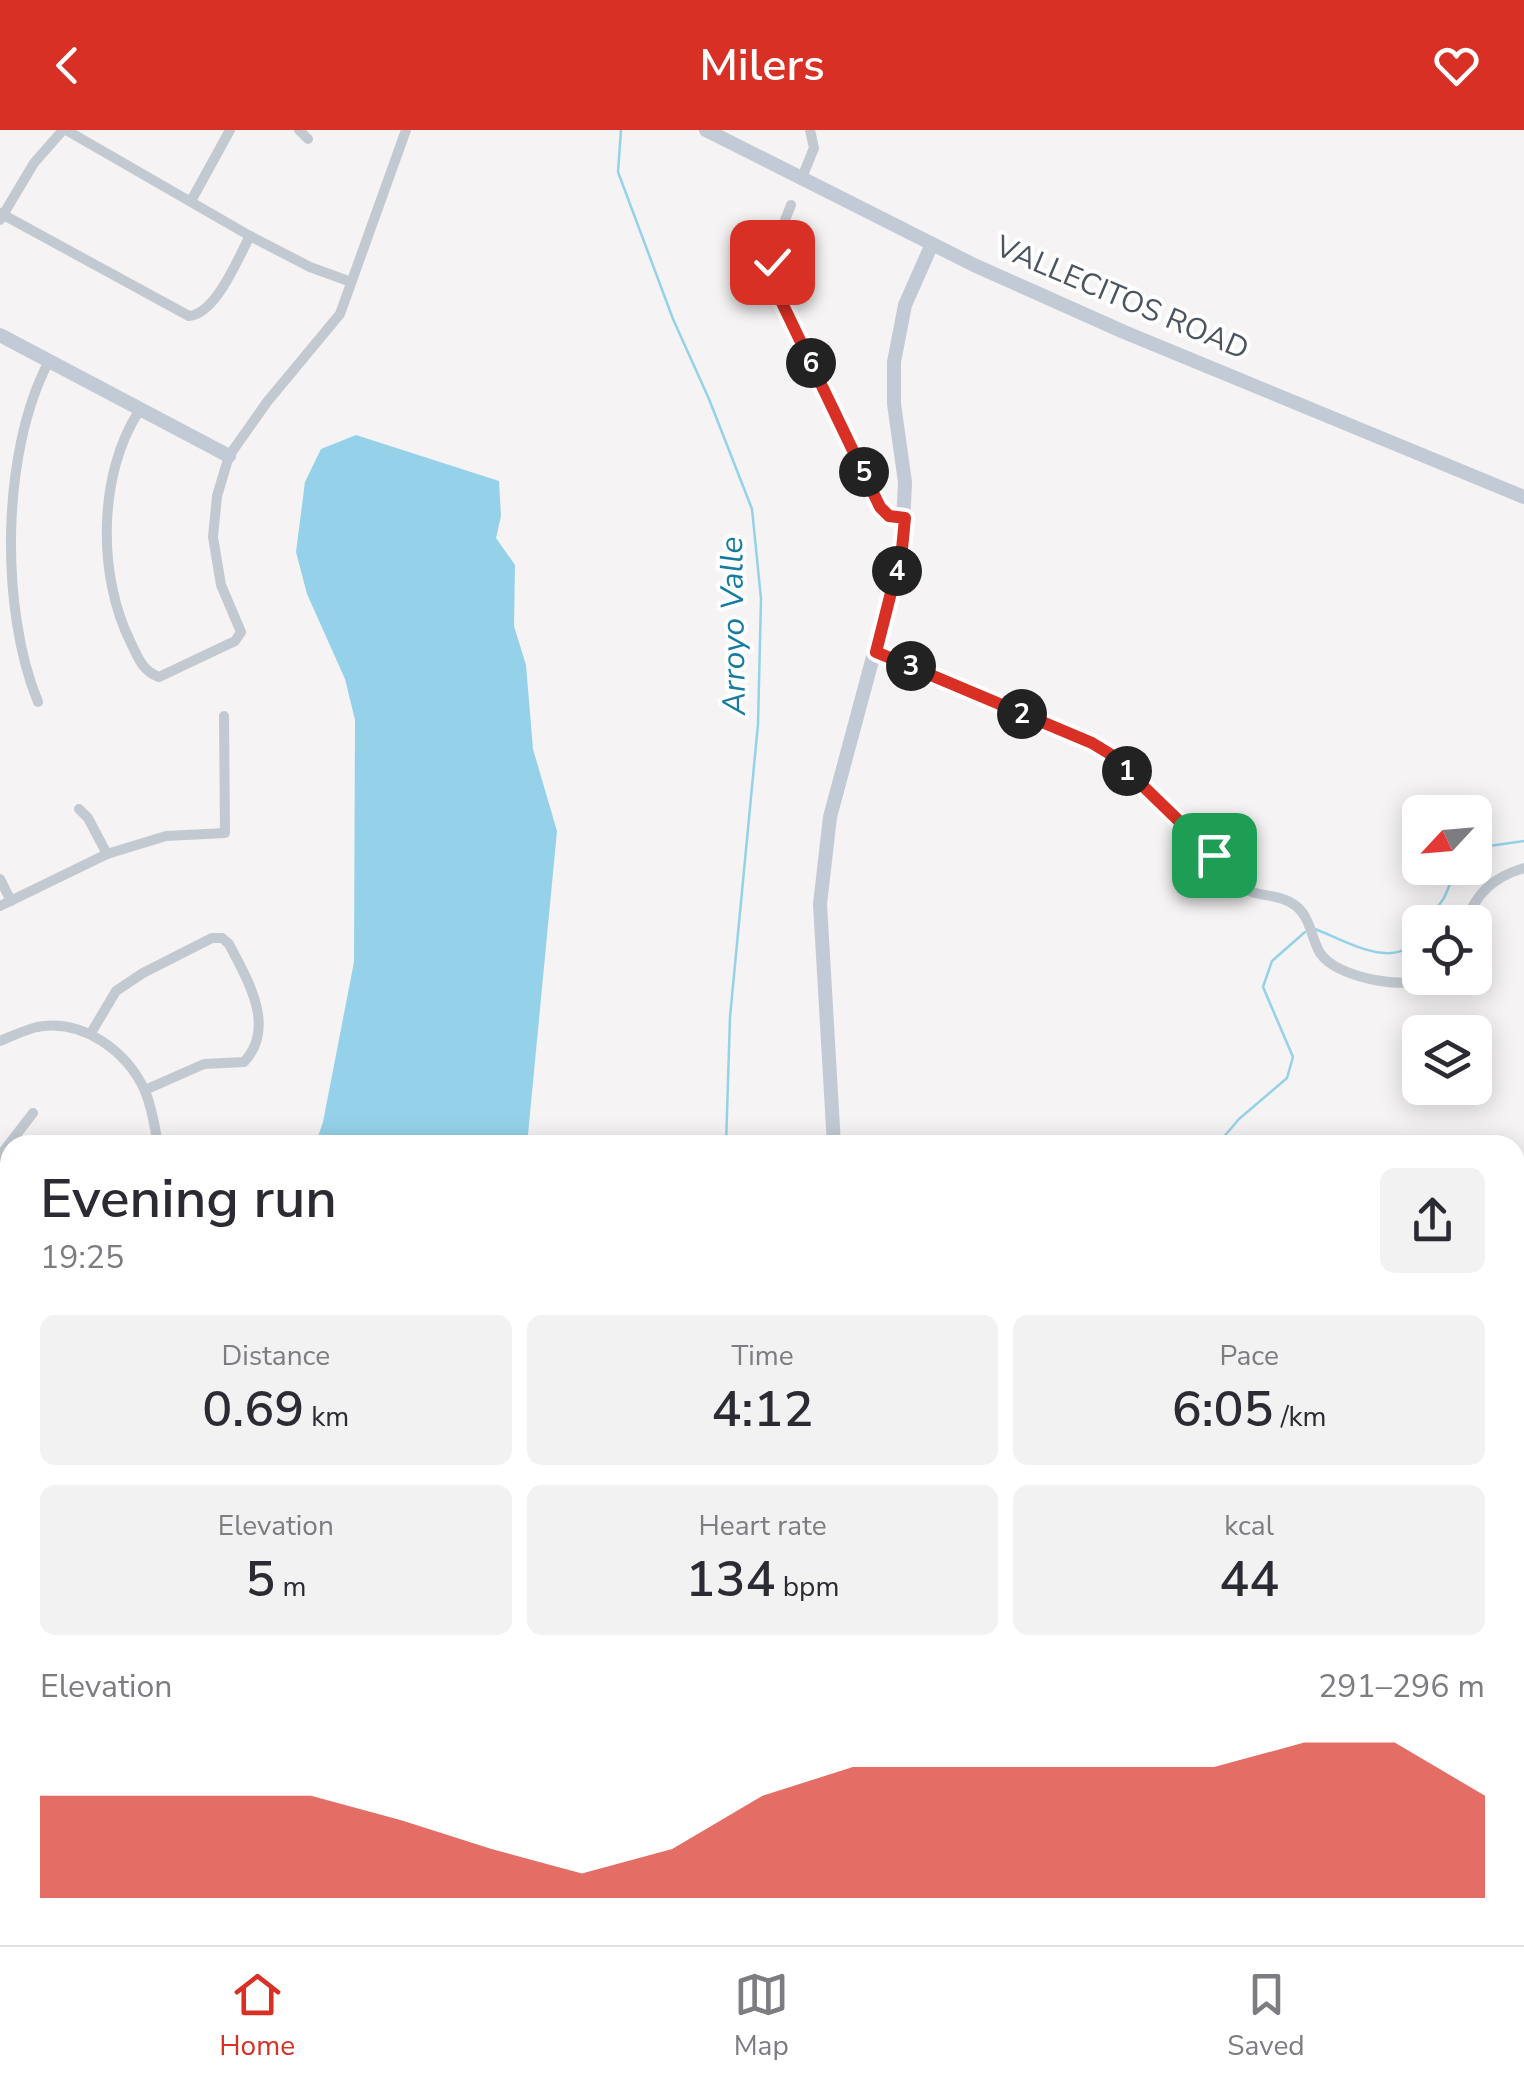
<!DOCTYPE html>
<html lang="en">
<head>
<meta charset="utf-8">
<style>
  :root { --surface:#fff; --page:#f2f2f3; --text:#2b2b33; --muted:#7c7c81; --line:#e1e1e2; --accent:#d93025 }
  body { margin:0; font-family:"Nunito Sans",sans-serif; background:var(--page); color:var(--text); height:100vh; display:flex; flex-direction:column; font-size:38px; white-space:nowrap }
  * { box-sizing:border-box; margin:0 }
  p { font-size:32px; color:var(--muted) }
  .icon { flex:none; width:55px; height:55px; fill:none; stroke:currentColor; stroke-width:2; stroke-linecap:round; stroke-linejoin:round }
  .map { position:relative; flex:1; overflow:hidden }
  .side { position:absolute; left:0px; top:1005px; width:1525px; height:810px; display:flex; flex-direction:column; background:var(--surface); border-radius:30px 30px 0 0; box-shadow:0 5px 25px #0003 }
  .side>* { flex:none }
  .needle { width:65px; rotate:244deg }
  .tools { position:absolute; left:1402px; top:665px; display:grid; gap:20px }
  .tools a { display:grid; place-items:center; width:90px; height:90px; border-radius:15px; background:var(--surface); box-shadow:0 5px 25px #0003; font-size:50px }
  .pin { position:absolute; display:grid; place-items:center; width:85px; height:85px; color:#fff; margin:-42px; border-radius:20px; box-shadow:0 5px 15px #0006 }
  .km { position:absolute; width:50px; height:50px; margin:-25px; border-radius:50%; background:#222; color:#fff; font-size:28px; line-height:50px; text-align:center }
  .round { display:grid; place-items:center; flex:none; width:105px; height:105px; border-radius:15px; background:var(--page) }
  .summary { display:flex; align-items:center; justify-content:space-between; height:170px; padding:0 40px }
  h1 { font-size:55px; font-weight:600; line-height:75px }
  .metrics { display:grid; grid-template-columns:repeat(3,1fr); gap:15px; height:170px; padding:10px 40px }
  .metrics div { display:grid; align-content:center; border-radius:15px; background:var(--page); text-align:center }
  .metrics b { font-size:50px; font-weight:600 }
  .metrics small { font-size:28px; font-weight:400 }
  .metrics p { font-size:28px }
  .chart { height:280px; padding:20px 40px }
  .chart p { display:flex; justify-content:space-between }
  .chart svg { width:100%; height:180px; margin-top:10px; fill:var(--accent); opacity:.7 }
  header { display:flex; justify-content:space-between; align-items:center; height:130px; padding:0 40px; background:var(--accent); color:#fff; font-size:45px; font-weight:600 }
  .dock { display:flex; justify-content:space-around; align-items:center; height:140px; border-top:2px solid var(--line); background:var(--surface); font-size:28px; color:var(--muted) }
  .dock a { display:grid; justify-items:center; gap:5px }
  .dock .on { color:var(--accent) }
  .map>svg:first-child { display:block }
</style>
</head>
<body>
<header><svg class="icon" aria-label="back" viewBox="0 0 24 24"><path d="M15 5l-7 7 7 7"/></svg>Milers<svg class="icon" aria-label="heart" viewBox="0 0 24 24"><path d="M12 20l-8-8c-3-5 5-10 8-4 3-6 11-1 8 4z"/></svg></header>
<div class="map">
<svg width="1524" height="1815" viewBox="0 0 1524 1815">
  <rect width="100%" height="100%" fill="#f5f3f3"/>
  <!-- commercial -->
  <rect fill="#eae9e2" x="784" y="1805" width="160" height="10"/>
  <!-- water -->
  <g fill="#95d2e9">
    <path d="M356,305l143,46 2,35 -5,22 19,27 -1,61 12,39 7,84 24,82 -30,314h-212l8,-23 31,-160 1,-242 -10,-41 -38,-85 -11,-42 9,-70 16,-33z"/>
    <path d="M198,1805h86v10h-85z"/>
    <path d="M334,1805h145l1,10h-148z"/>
    <path d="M960,1805h126l-13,10h-113z"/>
  </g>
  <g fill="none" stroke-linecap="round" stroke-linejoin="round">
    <!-- stream -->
    <g stroke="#95d2e9" stroke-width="2.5">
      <path d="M621,0l-3,42 55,147 36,80 43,110 9,90 -3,125 -28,293 -4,128"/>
      <path d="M1475,718l49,-7"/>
      <path d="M1427,792l17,-24 13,-30"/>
      <path d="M1315,799c32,12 83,45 105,5"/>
      <path d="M1217,1015l22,-26 48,-41 6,-21 -30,-70 9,-26 33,-29"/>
      <path d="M1515,1631l9,-1"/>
      <path d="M623,1815l1,-10"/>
      <path d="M1230,1815l5,-10"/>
    </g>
    <!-- street -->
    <g stroke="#c2c9d1" stroke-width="10">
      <path d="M66,0l184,106 60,31 41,15"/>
      <path d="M299,0l9,9"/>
      <path d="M801,50l13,-32 -4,-18"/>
      <path d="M191,71l39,-71"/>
      <path d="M791,75l-17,43 -1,36 107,223 9,8 16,3"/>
      <path d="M0,83l189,103c27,-2 49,-58 61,-80"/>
      <path d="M0,90l34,-57 29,-33"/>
      <path d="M139,281c-41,63 -42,165 -8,232 7,14 11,28 28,34l76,-36 6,-9 -20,-47 -8,-48 4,-41 12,-40 38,-54 73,-88 66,-184"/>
      <path d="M876,522l216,91c39,25 77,63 108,96 14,15 23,36 39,47 17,12 42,7 57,20 15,12 15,32 24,47 17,26 88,37 114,25"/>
      <path d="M38,572c-38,-92 -37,-249 10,-339"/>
      <path d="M79,679l9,9 19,36"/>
      <path d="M0,749l11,22"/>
      <path d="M0,776l107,-52 59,-18 59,-3 -1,-117"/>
      <path d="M1465,792c12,-29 28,-45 59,-54"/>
      <path d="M91,903l25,-42 27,-18 69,-35h10l7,6c18,35 48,83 15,118l-40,2 -59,26"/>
      <path d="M0,911c12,-5 25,-11 37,-14 45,-9 90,24 108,64 7,17 10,36 13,54"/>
      <path d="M0,1026l33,-43"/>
      <path d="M1515,1494l9,9"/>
      <path d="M0,1537l10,10"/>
      <path d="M130,1805v10"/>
    </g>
    <!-- secondary -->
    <g stroke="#c2cad5" stroke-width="14">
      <path d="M706,0l268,135 150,67 400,165"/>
      <path d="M0,205l229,121"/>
      <path d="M834,1015l-14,-241 10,-87 72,-268 3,-67 -11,-78v-42l11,-57 27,-61"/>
      <path d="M1515,1582l9,-16"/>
      <path d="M0,1649l10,-9"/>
      <path d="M0,1730l10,20"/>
      <path d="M37,1805l5,10"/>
      <path d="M767,1805v10"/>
      <path d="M1463,1815l1,-10"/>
    </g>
    <!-- highway -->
    <g stroke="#8ea2be" stroke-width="18">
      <path d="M1515,1140l9,-16"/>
      <path d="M1515,1179l9,-18"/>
      <path d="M1147,1815l9,-10"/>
      <path d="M1171,1815l8,-10"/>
    </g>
  </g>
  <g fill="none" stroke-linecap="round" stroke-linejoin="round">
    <defs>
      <path id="route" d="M772,132l1,22 107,223 9,9 16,2 -3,31 -26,103 216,91 18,11 104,101"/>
    </defs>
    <!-- route casing -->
    <use href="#route" stroke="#fff" stroke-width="20"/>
    <!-- route -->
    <use href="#route" stroke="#d93025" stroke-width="12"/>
  </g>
  <g text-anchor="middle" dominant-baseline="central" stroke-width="8" stroke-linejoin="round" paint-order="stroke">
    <!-- street labels -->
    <g font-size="30" fill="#4b5560" stroke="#fff">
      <text transform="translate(1122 168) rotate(23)">VALLECITOS ROAD</text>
    </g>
    <!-- water labels -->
    <g font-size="32" font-style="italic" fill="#147ba1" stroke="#fff">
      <text transform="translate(733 496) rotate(-91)">Arroyo Valle</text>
    </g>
  </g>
</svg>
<div class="tools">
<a><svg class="needle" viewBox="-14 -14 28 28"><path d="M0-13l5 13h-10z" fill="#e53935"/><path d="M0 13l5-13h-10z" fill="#7c7c81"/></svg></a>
<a><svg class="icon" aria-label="locate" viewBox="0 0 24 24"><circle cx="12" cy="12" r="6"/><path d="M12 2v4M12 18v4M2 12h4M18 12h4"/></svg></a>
<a><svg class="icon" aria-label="layers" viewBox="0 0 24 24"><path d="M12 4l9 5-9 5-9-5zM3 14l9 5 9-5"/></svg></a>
</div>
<div class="pin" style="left:1214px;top:725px;background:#1e9e55"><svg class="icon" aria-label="arrive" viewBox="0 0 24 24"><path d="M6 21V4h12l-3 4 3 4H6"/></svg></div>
<div class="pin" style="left:772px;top:132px;background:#d93025"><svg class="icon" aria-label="check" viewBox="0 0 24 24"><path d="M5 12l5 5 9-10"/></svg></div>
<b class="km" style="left:1127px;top:641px">1</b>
<b class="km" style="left:1022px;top:584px">2</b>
<b class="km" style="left:911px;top:536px">3</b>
<b class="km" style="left:897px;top:441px">4</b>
<b class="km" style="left:864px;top:342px">5</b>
<b class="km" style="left:811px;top:233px">6</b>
<section class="side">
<div class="summary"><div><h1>Evening run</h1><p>19:25</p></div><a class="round"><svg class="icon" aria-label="share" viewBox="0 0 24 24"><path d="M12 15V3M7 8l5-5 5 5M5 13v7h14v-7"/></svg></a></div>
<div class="metrics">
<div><p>Distance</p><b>0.69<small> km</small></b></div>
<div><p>Time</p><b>4:12</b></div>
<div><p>Pace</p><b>6:05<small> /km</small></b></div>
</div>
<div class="metrics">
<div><p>Elevation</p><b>5<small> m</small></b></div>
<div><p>Heart rate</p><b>134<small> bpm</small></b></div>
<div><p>kcal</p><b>44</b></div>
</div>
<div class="chart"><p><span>Elevation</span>291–296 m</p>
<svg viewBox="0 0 160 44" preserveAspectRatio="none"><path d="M0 44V19L10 19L20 19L30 19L40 25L50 32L60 38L70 32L80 19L90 12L100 12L110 12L120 12L130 12L140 6L150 6L160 19V44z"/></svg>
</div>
</section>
</div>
<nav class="dock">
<a class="on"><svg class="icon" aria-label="home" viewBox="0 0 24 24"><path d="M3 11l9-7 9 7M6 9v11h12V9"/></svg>Home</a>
<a><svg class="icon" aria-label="map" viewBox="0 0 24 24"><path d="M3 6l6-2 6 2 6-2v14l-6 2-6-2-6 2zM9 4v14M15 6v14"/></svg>Map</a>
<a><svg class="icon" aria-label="saved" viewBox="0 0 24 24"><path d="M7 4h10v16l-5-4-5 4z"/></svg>Saved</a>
</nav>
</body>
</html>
